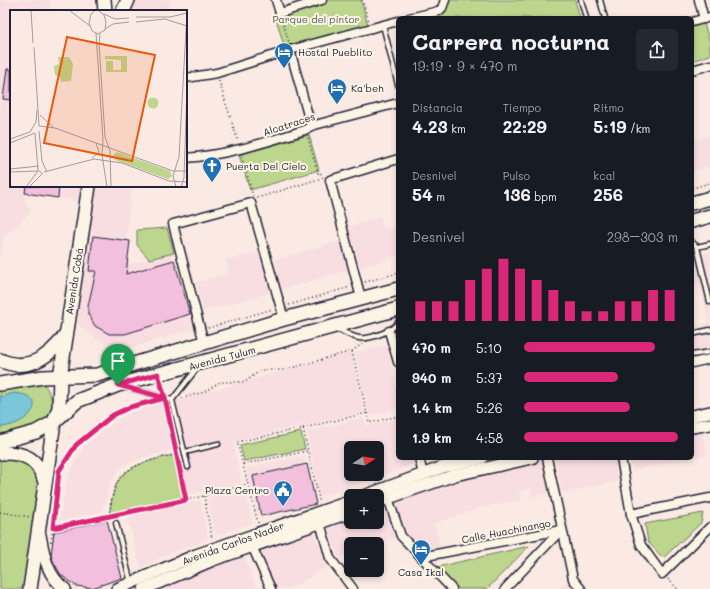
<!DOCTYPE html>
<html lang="es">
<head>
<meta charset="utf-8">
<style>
  :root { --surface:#171b24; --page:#242831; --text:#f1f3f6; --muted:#9ea1a6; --accent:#db2777 }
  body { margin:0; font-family:Mali,sans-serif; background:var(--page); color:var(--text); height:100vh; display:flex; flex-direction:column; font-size:15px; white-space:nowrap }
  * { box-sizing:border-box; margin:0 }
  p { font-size:13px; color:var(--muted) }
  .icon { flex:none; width:22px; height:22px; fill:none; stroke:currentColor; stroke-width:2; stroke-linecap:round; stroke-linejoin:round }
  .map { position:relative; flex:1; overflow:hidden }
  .sheet { position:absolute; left:396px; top:16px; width:298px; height:444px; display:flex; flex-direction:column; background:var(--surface); border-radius:6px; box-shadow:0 2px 6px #0003 }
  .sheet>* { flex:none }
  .needle { width:26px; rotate:78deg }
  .tools { position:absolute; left:344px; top:441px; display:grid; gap:8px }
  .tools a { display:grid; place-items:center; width:40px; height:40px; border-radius:6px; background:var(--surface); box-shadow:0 2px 6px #0003; font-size:20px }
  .pin { position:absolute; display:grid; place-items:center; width:34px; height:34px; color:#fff; margin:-41px -17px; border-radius:50% 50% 50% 0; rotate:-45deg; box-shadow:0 0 4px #0007 }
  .pin .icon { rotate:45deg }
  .round { display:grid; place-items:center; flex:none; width:42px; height:42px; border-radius:6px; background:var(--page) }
  .summary { display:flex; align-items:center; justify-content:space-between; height:68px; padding:0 16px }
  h1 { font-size:22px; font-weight:800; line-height:30px }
  .stats { display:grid; grid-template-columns:repeat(3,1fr); gap:6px; height:68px; padding:4px 16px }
  .stats div { display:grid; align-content:center }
  .stats b { font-size:17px; font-weight:800 }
  .stats small { font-size:11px; font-weight:400 }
  .stats p { font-size:11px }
  .chart { height:112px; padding:8px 16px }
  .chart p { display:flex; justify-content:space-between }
  .chart svg { width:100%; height:72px; margin-top:4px; stroke:var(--accent); stroke-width:6 }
  ul { padding:0 16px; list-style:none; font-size:13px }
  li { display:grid; grid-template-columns:64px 48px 1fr; align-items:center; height:30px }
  li i { height:10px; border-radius:5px; background:var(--accent) }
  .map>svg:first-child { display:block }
</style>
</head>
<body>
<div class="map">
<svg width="710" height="589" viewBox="0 0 710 589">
  <rect width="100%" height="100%" fill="#faeae3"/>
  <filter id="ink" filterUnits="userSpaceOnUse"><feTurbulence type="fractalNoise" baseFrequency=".025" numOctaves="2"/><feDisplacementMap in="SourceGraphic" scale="8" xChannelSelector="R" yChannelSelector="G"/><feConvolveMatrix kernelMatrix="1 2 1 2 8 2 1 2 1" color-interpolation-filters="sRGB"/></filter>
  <g filter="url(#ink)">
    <!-- built -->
    <g fill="#f8dde1" fill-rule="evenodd">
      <path d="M0,0h51l-2,11h-38v175h71l-2,15 -55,-8 -1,8 8,10 -28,26 -4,23z"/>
      <path d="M128,0h45l-7,11h-42z"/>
      <path d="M710,136v30l-18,5v-30z"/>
      <path d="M93,186h39l-10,81 48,-14 23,76 -64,19h-8l-13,-3 -12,-6 -18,-15 -1,-9z"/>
      <path d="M380,217l4,13 14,-4v30l-38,11 -12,-40z"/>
      <path d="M340,241l8,29 -68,20 -9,-29z"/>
      <path d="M259,252l11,41 -67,18 -7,-28 33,-10 -3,-13z"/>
      <path d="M710,253v99l-18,4v-29l17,-4 -9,-39 -8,1v-28z"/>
      <path d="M387,346l11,52v11l-29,7 -14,-64z"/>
      <path d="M352,352l12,60 -131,29 8,42 -54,12 -19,-92z"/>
      <path d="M161,402l11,48 -29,7 -24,11 -9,17 -8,27 -43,9 9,-45 18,-31 38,-30z"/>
      <path d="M363,418l3,8 32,-7v39h14l2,6 -94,33 -13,-65zM351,448h26v26h-26z"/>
      <path d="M701,427l6,28 -74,15 -3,-12h62v-30z"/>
      <path d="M304,456l8,42 -53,18 -12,-48z"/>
      <path d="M544,458l6,35 -18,4 -1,-9 -12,3 2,9 -42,8 -46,16 8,22 -18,6 -17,-20 -12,-32 62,-22z"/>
      <path d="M555,458h62l5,22 -60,13z"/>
      <path d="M245,488l7,35 -36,13 -9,-38z"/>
      <path d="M201,501l7,38 -45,17 -22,12 -14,-53z"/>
      <path d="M386,503l12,33 -22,8h-25v9l-12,4 -13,-33 25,-9v7h26v-16z"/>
      <path d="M312,530l16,36 -39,23h-14l-18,-39z"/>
      <path d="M243,554l14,35h-106z"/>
      <path d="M568,580l9,9h-18z"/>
    </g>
    <!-- green -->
    <g fill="#bcd68d" stroke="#6f7c64">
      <path d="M314,0h47l7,25 -84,21 -10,-34z"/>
      <path d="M449,0h126l5,18h-151l12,-3z"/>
      <path d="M703,20l7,23v12l-18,6v-38z"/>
      <path d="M309,135l10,35 -69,20 -11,-35z"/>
      <path d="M167,228l7,25 -25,6 -12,-14v-15z"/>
      <path d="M36,383l8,1c26,36 -18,46 -44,51v-46z"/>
      <path d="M301,432l4,17 -61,12 -4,-16z"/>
      <path d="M177,454l9,46 -77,16c2,-11 3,-23 8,-33 9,-19 41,-24 60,-29z"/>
      <path d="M0,458l30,3 12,20 -15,108h-27z"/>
      <path d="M703,513l-2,10 -38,35 -15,-16 -3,-18z"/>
      <path d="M529,546l-42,43h-28l-22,-22z"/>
    </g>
    <!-- water -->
    <path fill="#7bc6da" stroke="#57849a" d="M14,393c39,3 14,33 -14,34v-30z"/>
    <!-- building -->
    <g fill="#f2bfdd" stroke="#22223b">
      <path d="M7,69h4v31l-8,-1z"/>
      <path d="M26,186h33l-1,12 -33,-5z"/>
      <path d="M93,236l37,5 -4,33 48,-14 16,54 -65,20h-16l-14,-8 -7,-12v-8l8,-35h-7z"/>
      <path d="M307,464l9,40 -55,12 -8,-40z"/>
      <path d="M107,520l15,58 -30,10 -16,-2 -15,-11 -8,-14 -2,-6 3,-23z"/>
    </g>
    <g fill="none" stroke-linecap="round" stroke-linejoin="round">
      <defs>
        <g id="lane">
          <path d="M581,0l5,18"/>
          <path d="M600,0l5,18"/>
          <path d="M383,25l15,60"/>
          <path d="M692,242l5,5 13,55"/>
          <path d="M697,247l13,-3"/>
          <path d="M338,329c6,3 14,8 21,9 9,2 35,-7 39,-16"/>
          <path d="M692,334l18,-4"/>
          <path d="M692,355l18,-3"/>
          <path d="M126,387l46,13"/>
          <path d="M185,452l33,-8"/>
          <path d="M188,467l-16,-67 26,-33"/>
          <path d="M116,523l15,60"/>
        </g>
        <g id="street">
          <path d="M276,0l4,13 42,-13"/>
          <path d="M699,0l5,19"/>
          <path d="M409,18l30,-7 3,-3 3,-8"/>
          <path d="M692,22l18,-5"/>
          <path d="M290,50l21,76"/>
          <path d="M692,70l18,-5"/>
          <path d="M186,78l31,-5 73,-23 108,-29"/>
          <path d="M186,158c42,-3 80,-16 119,-28l6,-4 87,-23"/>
          <path d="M361,298l-31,-118 68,-21"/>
          <path d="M389,331l9,31"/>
          <path d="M204,343l-31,-119 78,-21 33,116"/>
          <path d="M692,363l18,-4"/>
          <path d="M419,458l4,16"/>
          <path d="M547,458l26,121 8,10"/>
          <path d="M621,458l10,56 10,31 21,29 48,-47"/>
          <path d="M388,498l13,38 51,53"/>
          <path d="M631,514l79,-16"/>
          <path d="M319,519l11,39 23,31"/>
          <path d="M252,546l19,43"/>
          <path d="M421,557l140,-27"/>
          <path d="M505,589l56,-59"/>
        </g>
        <g id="secondary">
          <path d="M692,416l18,-4"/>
          <path d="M692,427l18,-3"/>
          <path d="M364,496l79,-29 39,-9"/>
          <path d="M377,502l78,-27 77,-17"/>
          <path d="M40,535c4,21 7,41 25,54"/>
          <path d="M117,589l79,-34 155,-54"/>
          <path d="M144,589l69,-29 138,-48"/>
        </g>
        <g id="primary">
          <path d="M104,0l1,11"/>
          <path d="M123,11l5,-11"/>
          <path d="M692,203l18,-5"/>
          <path d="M692,221l18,-5"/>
          <path d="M0,360c28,13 49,-3 66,-25"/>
          <path d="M0,384l43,-7 54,-2 187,-56 114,-30"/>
          <path d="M0,442l36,-10 18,-10 23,-21 41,-16 280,-76"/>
          <path d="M0,453c24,-1 38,5 45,29"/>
          <path d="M30,589l24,-167 5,-14 1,-31 29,-191"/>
        </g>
      </defs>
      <!-- lane casing -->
      <use href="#lane" stroke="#22223b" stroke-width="7"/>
      <!-- street casing -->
      <use href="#street" stroke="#22223b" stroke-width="11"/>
      <!-- secondary casing -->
      <use href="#secondary" stroke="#22223b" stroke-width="14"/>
      <!-- primary casing -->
      <use href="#primary" stroke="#22223b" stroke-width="16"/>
      <!-- path -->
      <g stroke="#22223b" stroke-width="1.5" stroke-dasharray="1 3" stroke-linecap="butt">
        <path d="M362,0l7,21"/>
        <path d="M282,21l7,21"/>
        <path d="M219,81l19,61"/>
        <path d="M308,138l10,35 2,-1 3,6"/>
        <path d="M242,157l11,39"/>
        <path d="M692,188l18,-5"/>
        <path d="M257,198l65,-20"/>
        <path d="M365,282l33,-9"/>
        <path d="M289,305l61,-18"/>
        <path d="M208,328l65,-19"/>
        <path d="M161,384l2,8"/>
        <path d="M182,398l22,-6 16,-10h25l16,-12h23l68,-19 10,-7"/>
        <path d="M166,404l20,96"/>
        <path d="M367,413l2,10 29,-7"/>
        <path d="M303,428l64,-15 -15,-62"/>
        <path d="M243,464l65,-13 12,52"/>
        <path d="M204,496l8,43"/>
        <path d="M0,512l30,5"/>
        <path d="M109,516c2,-11 3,-24 8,-33 9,-20 41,-24 60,-29"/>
        <path d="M258,523l-21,-81 66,-14 5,23"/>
        <path d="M53,528l156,-33 39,-11"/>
        <path d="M51,542l8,-71 17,-26 37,-30 17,-8 25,-6"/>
        <path d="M668,579l10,10"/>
      </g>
      <!-- lane -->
      <use href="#lane" stroke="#fcf5e5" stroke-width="4"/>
      <!-- street -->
      <use href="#street" stroke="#fcf5e5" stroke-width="8"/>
      <!-- secondary -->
      <use href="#secondary" stroke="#fcf5e5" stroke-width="11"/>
      <!-- primary -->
      <use href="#primary" stroke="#fcf5e5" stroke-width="13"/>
    </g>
  </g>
  <g fill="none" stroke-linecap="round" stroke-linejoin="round" filter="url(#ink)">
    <defs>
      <path id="route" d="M118,385l47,13 21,102 -133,28 6,-57 17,-26 37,-30 17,-8 35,-9 -7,-24 -40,11"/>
    </defs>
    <!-- route casing -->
    <use href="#route" stroke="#fff" stroke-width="8"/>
    <!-- route -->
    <use href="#route" stroke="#db2777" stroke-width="5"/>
  </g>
  <!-- icons -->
  <defs>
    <symbol id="hotel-pin" viewBox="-11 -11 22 30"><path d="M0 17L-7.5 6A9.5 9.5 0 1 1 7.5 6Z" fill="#1f6fb2" stroke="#fcf5e5"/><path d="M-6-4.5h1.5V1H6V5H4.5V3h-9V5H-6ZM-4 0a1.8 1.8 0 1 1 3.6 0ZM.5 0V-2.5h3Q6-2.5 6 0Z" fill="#fff"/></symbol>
    <symbol id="church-pin" viewBox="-11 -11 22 30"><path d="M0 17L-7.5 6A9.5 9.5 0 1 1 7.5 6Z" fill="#1f6fb2" stroke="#fcf5e5"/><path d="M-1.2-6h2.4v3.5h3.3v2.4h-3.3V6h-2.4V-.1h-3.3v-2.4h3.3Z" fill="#fff"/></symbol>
    <symbol id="civic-pin" viewBox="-11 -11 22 30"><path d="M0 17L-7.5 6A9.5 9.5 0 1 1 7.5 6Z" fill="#1f6fb2" stroke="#fcf5e5"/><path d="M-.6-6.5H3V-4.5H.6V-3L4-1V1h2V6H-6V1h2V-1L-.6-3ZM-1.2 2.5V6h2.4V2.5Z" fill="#fff"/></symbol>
  </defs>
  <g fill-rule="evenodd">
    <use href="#hotel-pin" x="273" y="41" width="22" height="30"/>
    <use href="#hotel-pin" x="326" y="77" width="22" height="30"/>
    <use href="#church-pin" x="201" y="155" width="22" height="30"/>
    <use href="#civic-pin" x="272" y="479" width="22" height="30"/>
    <use href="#hotel-pin" x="410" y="538" width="22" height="30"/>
  </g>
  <g text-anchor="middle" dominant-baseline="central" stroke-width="4" stroke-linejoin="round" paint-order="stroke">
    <!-- park labels -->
    <g font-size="10" fill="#505854" stroke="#fcf5e5">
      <text x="316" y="19">Parque del pintor</text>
    </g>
    <!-- poi labels -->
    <g font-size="10" fill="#22223b" stroke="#fcf5e5" text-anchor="start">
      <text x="298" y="52">Hostal Pueblito</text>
      <text x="351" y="88">Ka'beh</text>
      <text x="226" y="166">Puerta Del Cielo</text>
      <text x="269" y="490" text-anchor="end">Plaza Centro</text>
      <text x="421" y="572" text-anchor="middle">Casa Ikal</text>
    </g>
    <!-- street labels -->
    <g font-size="10" fill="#22223b" stroke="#fcf5e5">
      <text transform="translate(289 124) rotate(-18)">Alcatraces</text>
      <text transform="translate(74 281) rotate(-81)">Avenida Cobá</text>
      <text transform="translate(222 358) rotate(-15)">Avenida Tulum</text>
      <text transform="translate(506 531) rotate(-11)">Calle Huachinango</text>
      <text transform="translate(233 543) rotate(-20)">Avenida Carlos Nader</text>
    </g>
  </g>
  <!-- overview -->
  <g transform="translate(10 10)">
    <rect width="177" height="177" fill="#faeae3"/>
    <path d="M95,46h22v16h-21v-11h7v9h8v-10l-16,-1zM48,47h11l4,7 -2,17 -10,1 -1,-5 -5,-2 -1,-9 5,-2zM137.5 93a5.5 5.5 0 1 1 11 0a5.5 5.5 0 1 1-11 0ZM107,142l53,19 2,5 -4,3 -53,-19 -2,-5z" fill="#bcd68d"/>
    <path fill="none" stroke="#a49aa0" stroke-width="1" d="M21,0l2,33M59,0l21,16M86,0l-5,4 -2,9 3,8 6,3 7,-4 1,-8 -2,-7 -6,-5M94,4l11,5 14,-1M126,7h34l17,-4M126,12l29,-3 22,7M95,19l8,-5 16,-2M86,23l7,107 -1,15 5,32M90,24l-1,10 6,93 5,14 1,36M24,37l5,79 16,2 118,43h14M30,105l13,12M29,121l3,30 5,11M0,129l20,-7 6,-10 1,-12M0,133l25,-10 3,37 4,3M82,148l7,-6 -3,-9M0,159l29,-3M0,162l28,-1M34,162l50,-13 28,4 47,18 18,1M16,177l12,-16M19,177l14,-14M166,177l-3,-11 6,-19 8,-145M171,177l3,-9 3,-93"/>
    <path fill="#e8590c" fill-opacity="0.15" stroke="#e8590c" stroke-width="2" d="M57,27l88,18 -23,106 -88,-18z"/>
    <rect width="177" height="177" fill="none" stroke="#22223b" stroke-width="2"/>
  </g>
</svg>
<div class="tools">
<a><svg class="needle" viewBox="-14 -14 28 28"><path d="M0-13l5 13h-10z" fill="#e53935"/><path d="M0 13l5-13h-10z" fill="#9ea1a6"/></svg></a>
<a>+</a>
<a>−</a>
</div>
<div class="pin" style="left:118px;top:385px;background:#1e9e55"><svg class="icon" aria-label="arrive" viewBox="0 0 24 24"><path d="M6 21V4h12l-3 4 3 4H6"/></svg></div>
<section class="sheet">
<div class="summary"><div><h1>Carrera nocturna</h1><p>19:19 · 9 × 470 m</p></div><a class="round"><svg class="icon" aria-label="share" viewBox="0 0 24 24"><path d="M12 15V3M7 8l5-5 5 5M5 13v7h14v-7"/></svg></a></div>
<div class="stats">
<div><p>Distancia</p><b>4.23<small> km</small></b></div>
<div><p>Tiempo</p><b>22:29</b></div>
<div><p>Ritmo</p><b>5:19<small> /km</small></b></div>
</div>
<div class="stats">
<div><p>Desnivel</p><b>54<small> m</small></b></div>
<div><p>Pulso</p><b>136<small> bpm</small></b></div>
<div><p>kcal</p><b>256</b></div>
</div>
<div class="chart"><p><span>Desnivel</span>298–303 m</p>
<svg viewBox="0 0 160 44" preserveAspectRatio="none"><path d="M5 44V32M15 44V32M25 44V32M35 44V19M45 44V12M55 44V6M65 44V12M75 44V19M85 44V25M95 44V32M105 44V38M115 44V38M125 44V32M135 44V32M145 44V25M155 44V25"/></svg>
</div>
<ul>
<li><b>470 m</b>5:10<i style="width:85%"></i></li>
<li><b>940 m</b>5:37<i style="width:61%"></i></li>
<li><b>1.4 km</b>5:26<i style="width:69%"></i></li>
<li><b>1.9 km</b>4:58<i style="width:100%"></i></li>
</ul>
</section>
</div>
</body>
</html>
